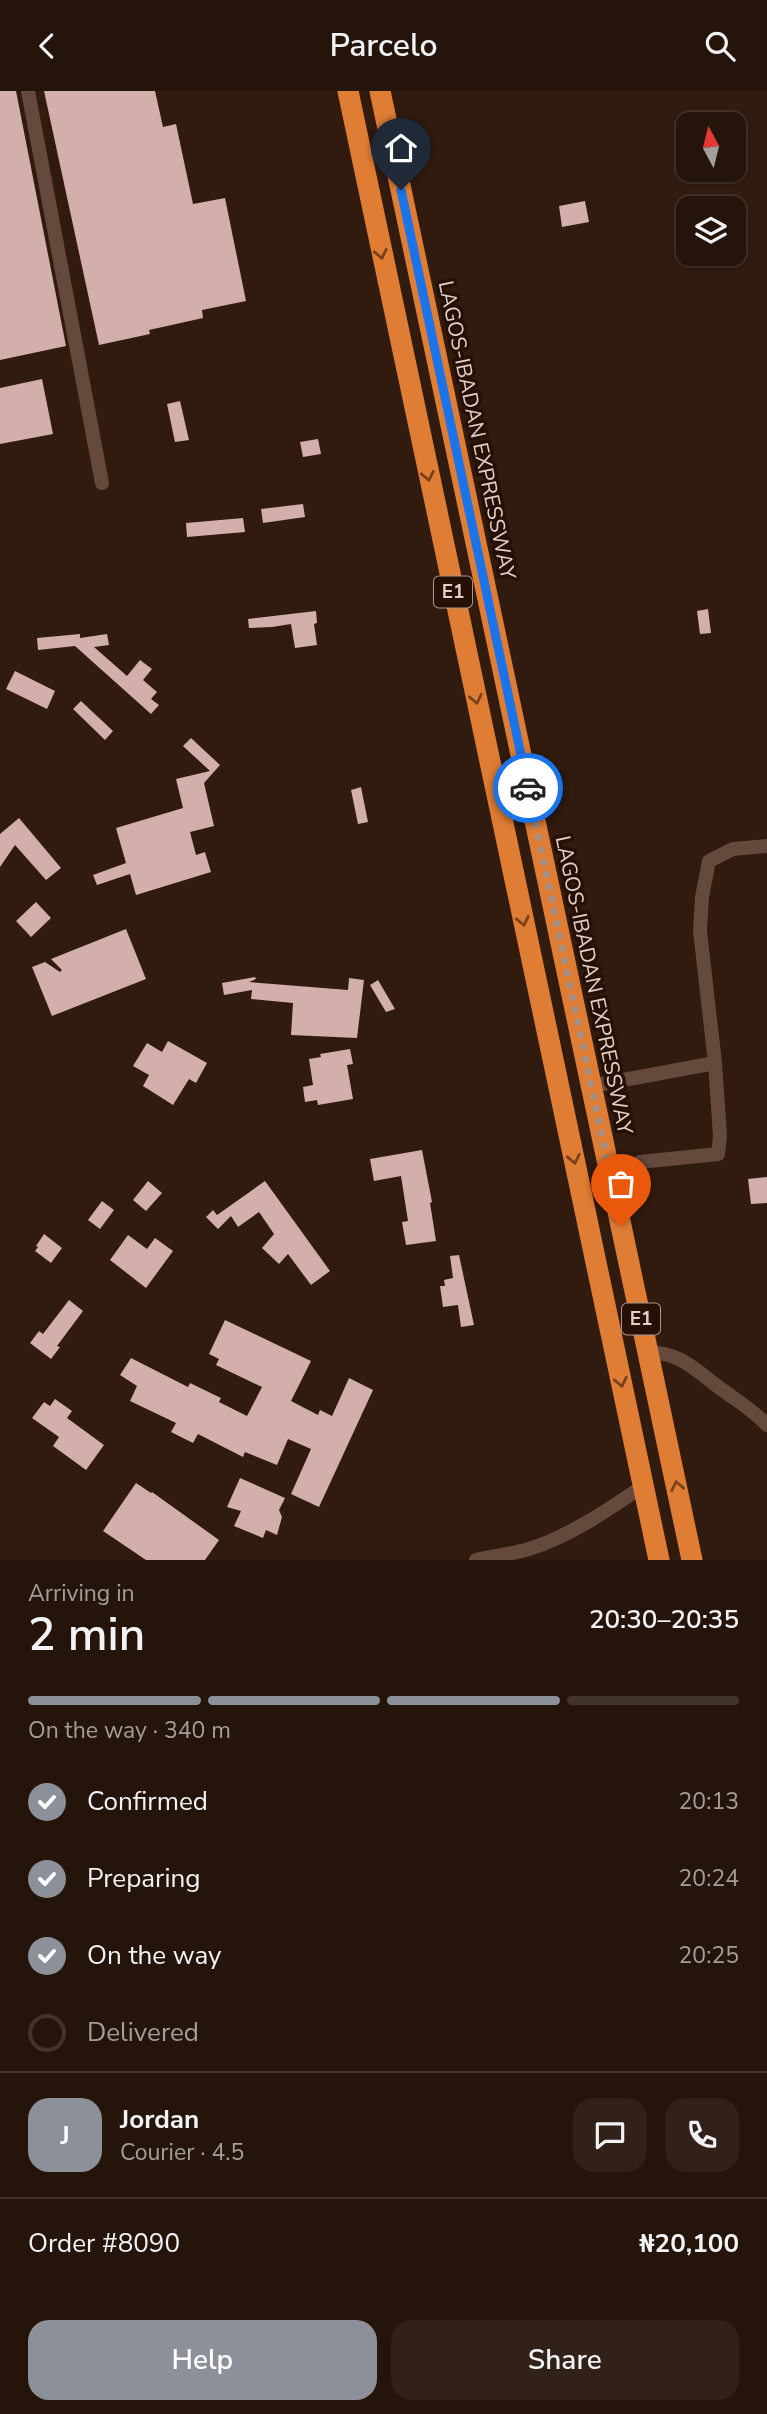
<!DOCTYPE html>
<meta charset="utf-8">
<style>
:root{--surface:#25140a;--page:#312118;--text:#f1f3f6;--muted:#a39e9c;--line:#42332b;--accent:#8c9099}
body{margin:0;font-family:"Nunito Sans",sans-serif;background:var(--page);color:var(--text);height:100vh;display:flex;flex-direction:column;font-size:26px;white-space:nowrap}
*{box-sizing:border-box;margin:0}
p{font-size:23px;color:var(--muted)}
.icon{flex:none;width:38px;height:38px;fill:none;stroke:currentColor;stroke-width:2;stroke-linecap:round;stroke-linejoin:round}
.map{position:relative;height:1469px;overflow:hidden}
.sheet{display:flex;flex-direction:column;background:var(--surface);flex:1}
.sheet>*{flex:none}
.needle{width:46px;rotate:353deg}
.buttons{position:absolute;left:676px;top:21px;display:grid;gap:14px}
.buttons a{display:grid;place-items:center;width:70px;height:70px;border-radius:14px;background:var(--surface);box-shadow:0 2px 5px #0004,0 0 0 2px var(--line);font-size:35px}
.pin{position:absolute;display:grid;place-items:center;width:60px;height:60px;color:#fff;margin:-72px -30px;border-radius:50% 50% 50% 0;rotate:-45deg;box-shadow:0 0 7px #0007}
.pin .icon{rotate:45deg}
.courier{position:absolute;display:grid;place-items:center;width:70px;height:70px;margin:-35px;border:5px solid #1a73e8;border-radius:50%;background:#fff;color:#222;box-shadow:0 2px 9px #0007}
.headline em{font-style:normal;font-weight:600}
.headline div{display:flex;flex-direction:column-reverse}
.headline{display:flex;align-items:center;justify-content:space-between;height:119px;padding:0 28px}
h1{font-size:46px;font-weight:600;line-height:52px}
.bar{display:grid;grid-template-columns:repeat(4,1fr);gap:10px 7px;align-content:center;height:84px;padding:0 28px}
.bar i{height:9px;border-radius:5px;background:var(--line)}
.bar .selected{background:var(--accent)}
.bar p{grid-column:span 4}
.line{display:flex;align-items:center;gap:18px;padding:0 28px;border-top:2px solid var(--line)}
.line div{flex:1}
.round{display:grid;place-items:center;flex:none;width:74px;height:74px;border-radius:21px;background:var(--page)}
ol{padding:0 28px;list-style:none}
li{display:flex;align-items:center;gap:21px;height:77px}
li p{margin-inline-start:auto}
li .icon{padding:7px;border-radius:50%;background:var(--accent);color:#fff;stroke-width:4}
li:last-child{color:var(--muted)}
li i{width:38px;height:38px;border:4px solid var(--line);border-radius:50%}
.button{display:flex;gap:14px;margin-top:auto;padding:14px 28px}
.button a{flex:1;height:80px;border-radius:21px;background:var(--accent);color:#fff;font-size:28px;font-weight:600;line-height:80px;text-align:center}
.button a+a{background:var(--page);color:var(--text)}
header{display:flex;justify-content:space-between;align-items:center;height:91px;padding:0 28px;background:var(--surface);font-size:32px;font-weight:600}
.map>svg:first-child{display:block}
</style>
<header><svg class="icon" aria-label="back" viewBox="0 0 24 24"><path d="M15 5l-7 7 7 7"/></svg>Parcelo<svg class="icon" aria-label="search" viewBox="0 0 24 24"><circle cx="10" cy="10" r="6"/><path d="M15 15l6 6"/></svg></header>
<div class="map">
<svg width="767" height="1469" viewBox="0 0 767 1469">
<rect width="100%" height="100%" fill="#311a0e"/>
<!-- building -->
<path fill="#d2afaa" d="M0,0H16L66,255L0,269Z
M44,0H155L163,36L176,33L193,113L225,107L246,210L202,219L203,227L149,239L150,243L99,254Z
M585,110L589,131L562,136L559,115Z
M42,288L53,343L0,353V297Z
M180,310L189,349L175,351L167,313Z
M318,348L321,363L303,366L300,351Z
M303,413L305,426L263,432L261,418Z
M243,427L245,441L187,446L186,432Z
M708,518L711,542L700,543L697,520Z
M316,520L317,532L314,533L317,554L295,557L291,533L272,536L249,537L248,528Z
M80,543V547L107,543L109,554L94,556L127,585L140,569L152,578L143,589L157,601L151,608L159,614L151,623L75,555L38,559L37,547Z
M15,580L55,600L47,618L6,598Z
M81,610L113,640L105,649L73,618Z
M191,647L220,674L204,692L214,735L190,741L196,764L205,761L211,781L136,804L130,783L97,794L93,784L126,772L116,737L183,717L176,688L210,680L183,655Z
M361,696L368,731L358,733L351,699Z
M19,727L61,777L46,789L15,754L0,776V743Z
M36,811L51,827L31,846L16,830Z
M126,838L146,888L52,925L32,876L45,871L60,881L62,879L51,868Z
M255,886L256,888L249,891L348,899L349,887L364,889L357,947L291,944L293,912L251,908L252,899L224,904L222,892Z
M378,889L395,918L386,921L370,894Z
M168,950L207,972L196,992L189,988L173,1014L143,995L149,984L133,975L147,952L162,961Z
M350,958L353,973L347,974L353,1008L318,1014L317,1009L305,1011L303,996L313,994L309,968L321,966L320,963Z
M422,1059L432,1111L430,1112L436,1150L406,1154L402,1131L408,1130L401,1085L374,1090L370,1068Z
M767,1086V1112L751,1113L748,1088Z
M148,1090L162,1102L146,1120L133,1109Z
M265,1090L330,1180L311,1194L288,1163L279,1173L262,1157L274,1143L259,1121L238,1136L231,1125L218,1138L206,1126L213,1119L217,1124Z
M102,1110L114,1119L100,1138L88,1129Z
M44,1143L62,1157L51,1172L35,1160L38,1156L36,1155Z
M128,1144L147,1158L155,1147L173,1160L146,1197L110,1169Z
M459,1164L474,1234L461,1236L458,1214L443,1216L440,1195H445L444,1189L453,1187L450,1165Z
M69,1209L83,1220L57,1255L60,1256L51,1268L30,1252L39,1240L43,1243Z
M225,1229L311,1270L291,1310L318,1324L320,1319L332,1325L349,1287L373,1299L319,1416L291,1403L311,1358L288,1348L277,1374L245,1361L243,1366L198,1343L193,1352L171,1341L176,1332L130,1310L137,1295L120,1284L131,1267L188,1296L190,1292L221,1307L219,1311L247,1325L262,1296L216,1274L219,1268L209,1263Z
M55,1308L72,1320L67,1327L104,1354L86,1379L53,1355L59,1346L32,1327L44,1311L50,1315Z
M240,1387L285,1407L279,1419L282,1426L277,1444L266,1439L263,1447L234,1435L241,1420L227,1416Z
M136,1392L151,1402L152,1401L219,1449L205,1469H146L103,1440Z"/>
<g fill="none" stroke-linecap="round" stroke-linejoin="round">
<!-- minor -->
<path stroke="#64493c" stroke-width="14" d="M28,0L102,392
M591,995L715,972
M610,1085L640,1071L718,1063L720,1045L715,972L700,840L702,806L709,770L733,758L767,755
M648,1261C684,1262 698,1282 724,1300C739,1311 754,1320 767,1334
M476,1469C493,1465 512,1463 529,1458C570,1445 608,1419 643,1395"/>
<!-- motorway -->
<path stroke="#e07d34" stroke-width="21" d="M348,0L659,1469
M380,0L692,1469"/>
</g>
<!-- one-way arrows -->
<defs><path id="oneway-chevron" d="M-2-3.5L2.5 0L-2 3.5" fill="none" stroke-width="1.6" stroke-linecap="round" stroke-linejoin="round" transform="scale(1.75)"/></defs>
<g stroke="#7a411a">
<use href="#oneway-chevron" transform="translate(381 163) rotate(78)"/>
<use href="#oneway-chevron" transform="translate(428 385) rotate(78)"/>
<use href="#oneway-chevron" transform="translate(476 608) rotate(78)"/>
<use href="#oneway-chevron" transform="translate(523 830) rotate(78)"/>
<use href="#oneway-chevron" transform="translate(574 1068) rotate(78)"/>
<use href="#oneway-chevron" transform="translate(621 1291) rotate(78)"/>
<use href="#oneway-chevron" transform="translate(677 1395) rotate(-102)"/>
</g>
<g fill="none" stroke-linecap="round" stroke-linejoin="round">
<!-- done -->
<path stroke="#a39087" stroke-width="7" stroke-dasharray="0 12.6" d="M528,697L621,1135"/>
<!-- route -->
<path stroke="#1a73e8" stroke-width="9" d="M401,99L528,697"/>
</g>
<g text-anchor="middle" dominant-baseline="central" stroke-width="7" stroke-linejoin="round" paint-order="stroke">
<!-- shield labels -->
<g fill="#261005" stroke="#a8968e" stroke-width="2">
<rect x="434" y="485.5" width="38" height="31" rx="5"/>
<rect x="622" y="1212.5" width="38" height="31" rx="5"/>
</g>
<g font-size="19" font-weight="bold" fill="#e0d0c8">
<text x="453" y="501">E1</text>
<text x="641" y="1228">E1</text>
</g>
<!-- street labels -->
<g font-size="21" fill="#e0d0c8" stroke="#261005">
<text transform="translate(477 339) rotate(78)">LAGOS-IBADAN EXPRESSWAY</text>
<text transform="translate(594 894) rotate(78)">LAGOS-IBADAN EXPRESSWAY</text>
</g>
</g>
</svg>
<div class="buttons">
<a><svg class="needle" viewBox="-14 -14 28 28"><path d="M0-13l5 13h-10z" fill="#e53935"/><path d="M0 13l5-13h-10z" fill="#a39e9c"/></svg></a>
<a><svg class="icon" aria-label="layers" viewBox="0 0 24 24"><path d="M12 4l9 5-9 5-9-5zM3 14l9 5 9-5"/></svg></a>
</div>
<div class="pin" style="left:621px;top:1135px;background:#ea580c"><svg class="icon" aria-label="bag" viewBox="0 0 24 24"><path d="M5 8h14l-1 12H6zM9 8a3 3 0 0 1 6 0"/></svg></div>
<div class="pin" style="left:401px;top:99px;background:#1f2937"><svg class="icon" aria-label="home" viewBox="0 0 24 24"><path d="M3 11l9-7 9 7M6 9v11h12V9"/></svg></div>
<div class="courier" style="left:528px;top:697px"><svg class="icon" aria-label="car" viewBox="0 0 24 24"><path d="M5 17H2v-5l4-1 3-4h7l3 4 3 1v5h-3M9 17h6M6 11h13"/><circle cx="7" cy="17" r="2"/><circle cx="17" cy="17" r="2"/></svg></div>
</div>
<section class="sheet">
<div class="headline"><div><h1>2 min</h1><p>Arriving in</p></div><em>20:30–20:35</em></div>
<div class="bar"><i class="selected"></i><i class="selected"></i><i class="selected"></i><i></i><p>On the way · 340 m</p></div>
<ol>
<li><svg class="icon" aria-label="check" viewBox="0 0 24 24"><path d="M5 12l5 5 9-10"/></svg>Confirmed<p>20:13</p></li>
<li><svg class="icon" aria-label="check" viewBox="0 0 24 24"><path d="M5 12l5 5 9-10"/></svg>Preparing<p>20:24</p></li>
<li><svg class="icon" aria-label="check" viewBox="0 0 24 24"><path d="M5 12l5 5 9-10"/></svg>On the way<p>20:25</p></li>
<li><i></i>Delivered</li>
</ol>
<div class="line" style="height:126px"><b class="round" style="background:var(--accent);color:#fff">J</b><div><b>Jordan</b><p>Courier · 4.5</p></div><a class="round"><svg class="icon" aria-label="chat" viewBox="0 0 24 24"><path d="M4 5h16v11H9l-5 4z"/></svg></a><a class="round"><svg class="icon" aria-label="phone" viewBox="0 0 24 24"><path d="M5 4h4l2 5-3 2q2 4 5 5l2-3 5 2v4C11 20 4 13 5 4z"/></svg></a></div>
<div class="line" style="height:91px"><div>Order #8090</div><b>₦20,100</b></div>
<div class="button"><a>Help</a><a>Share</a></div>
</section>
